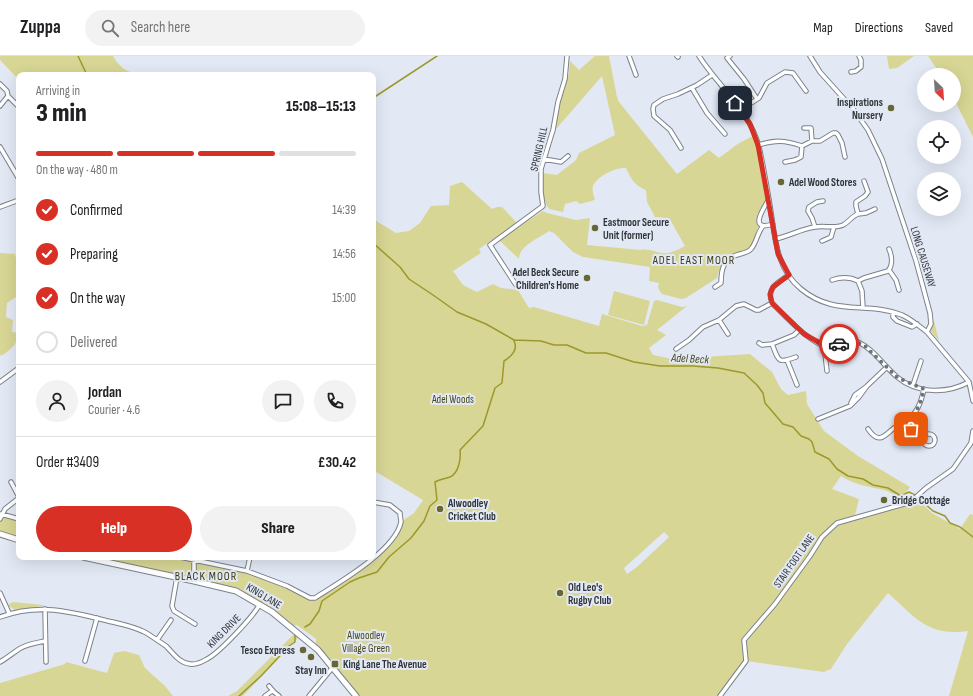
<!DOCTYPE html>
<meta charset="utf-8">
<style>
:root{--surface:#fff;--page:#f2f2f2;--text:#202124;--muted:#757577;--line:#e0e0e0;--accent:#d93025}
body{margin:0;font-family:"Sofia Sans Condensed",sans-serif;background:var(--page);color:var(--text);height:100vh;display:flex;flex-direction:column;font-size:15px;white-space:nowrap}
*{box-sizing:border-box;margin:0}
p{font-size:13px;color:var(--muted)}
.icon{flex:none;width:22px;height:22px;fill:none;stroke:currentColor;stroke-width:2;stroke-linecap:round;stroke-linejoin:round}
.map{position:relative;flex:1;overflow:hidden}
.panel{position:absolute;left:16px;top:16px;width:360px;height:488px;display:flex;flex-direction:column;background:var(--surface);border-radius:8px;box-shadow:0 4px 16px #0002}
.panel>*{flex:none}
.needle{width:26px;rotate:155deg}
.tools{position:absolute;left:917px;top:12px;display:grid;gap:8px}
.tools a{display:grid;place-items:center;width:44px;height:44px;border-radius:50%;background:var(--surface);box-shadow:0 4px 16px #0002;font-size:20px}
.pin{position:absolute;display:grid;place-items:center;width:34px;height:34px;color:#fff;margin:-17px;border-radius:8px;box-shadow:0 2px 6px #0006}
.courier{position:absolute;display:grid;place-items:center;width:40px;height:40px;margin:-20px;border:3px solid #d93025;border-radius:50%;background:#fff;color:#222;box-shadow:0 1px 5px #0007}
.overview em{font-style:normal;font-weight:800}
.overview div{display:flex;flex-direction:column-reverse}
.overview{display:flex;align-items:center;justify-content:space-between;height:68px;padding:0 20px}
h1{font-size:26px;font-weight:800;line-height:30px}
.bar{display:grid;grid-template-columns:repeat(4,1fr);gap:6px 4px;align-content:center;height:48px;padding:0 20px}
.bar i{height:5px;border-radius:3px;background:var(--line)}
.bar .active{background:var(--accent)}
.bar p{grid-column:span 4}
.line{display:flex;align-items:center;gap:10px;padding:0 20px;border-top:1px solid var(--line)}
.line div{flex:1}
.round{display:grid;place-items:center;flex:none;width:42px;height:42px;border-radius:21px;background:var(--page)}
ol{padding:0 20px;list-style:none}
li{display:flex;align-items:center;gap:12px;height:44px}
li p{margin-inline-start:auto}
li .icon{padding:4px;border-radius:50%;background:var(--accent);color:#fff;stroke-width:4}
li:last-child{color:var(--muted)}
li i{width:22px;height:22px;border:2px solid var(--line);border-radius:50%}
.primary-button{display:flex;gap:8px;margin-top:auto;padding:8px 20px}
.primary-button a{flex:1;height:46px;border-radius:24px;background:var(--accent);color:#fff;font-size:16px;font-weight:800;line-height:46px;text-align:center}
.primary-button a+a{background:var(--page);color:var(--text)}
header{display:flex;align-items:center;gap:24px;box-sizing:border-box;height:56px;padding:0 20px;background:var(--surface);border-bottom:1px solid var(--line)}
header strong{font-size:19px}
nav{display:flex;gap:22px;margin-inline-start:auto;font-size:14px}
.search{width:280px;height:36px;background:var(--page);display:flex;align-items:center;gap:10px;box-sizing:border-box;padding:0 14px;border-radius:22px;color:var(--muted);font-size:15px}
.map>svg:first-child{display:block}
</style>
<header>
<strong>Zuppa</strong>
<div class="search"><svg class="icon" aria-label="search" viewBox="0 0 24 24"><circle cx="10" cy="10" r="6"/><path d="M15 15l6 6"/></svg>Search here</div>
<nav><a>Map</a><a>Directions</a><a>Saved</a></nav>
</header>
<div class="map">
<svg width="973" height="640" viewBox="0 0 973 640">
<rect width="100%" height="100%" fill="#e2e9f5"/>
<!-- green -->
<path fill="#d8d694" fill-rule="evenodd" d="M0,0H113C119,11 127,16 138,19H19V24L0,4Z
M595,0H609L617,41L619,46L677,118L709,94L719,102L739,87L753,80C760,95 762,113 764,129C764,133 766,138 766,142C765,154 752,155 758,171C756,177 754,187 750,192C746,196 740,197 735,198C724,202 719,212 717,222L686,242L681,243L662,238L658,232L659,227L649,225L650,211L583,201L573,196L554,177L549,175C539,182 519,190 519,203L499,184L543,155L547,157L576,164L590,162L587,189L641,194C650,192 656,197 663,197C671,198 679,193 685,190L669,162L655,161L647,146L646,134C635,130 631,123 626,112C616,111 597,120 593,130C592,135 593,138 595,143L592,145L580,148L576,145L565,148L563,156L549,153C542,143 542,129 543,117L557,119L576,104L579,97L615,79L602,20L557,72H555L561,41L569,17L570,5L579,14Z
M887,0H914L897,12L889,13Z
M928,0H973V81L954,43V19H941Z
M462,126L492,153L497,151H502L517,167L479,193L481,197L453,215L463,229L477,236L493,228L501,232L518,234L529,252L534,251L599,270L602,258L642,270L647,269L654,245L657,244L682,251L687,250L657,274L666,279L649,292L653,299L672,303L750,298L772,316L781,333L788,339L806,335L807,348L824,375L858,400L910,431L902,442C896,440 890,436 884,434C869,431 853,428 841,420L832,433L859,443L854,463L902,450L917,443L932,457L960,473L970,458L973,459V640H949L968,575C928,581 915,561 888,537L847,588L831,613L824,616L746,605L720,640H357L316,588V583L297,569L290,570L236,535L83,501H180L247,515L287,530L310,542H315L369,507L387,489L396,476L401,466L414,457L423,444L373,414V163L396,177L409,175L420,167L431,150L449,149L450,130ZM664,476L669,481L637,511L627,518L624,512Z
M0,197L15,198L19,215V239L7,247L6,261L13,264L12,276L19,277C19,287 9,295 1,300L0,298Z
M614,235L650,245L644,269L608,259Z
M934,265L939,285L930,274Z
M1,458L19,463V484L0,478V463Z
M13,546L43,549V550L15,554L8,549Z
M295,577L299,581L243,640H228L237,635Z
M124,595L139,599L145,612L165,630L173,640H0V627L65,608L66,606L107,617L114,597Z"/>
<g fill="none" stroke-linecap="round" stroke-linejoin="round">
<!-- stream -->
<path stroke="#9d982d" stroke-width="1.5" d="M78,0L87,19
M373,42L437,0
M373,187L400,211L409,223L433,239L457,256L486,268L514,284L541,285L554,289H567L586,297H606L634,306L660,310H693L718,312L744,317L757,329L763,337L765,347L783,368L793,371L801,380L809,383L812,386L815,396L829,403L837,413L848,420L863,423L873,429L888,432L901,440L909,436L915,439L933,455L945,460L950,467L960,471L973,481
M305,571L310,568L319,555L322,545L350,526L359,522L377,516L389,501L411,482L424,465L430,450L437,444L435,426C440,423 445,423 450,421C459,417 461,402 460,394L483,370L495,332L502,327L504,305C512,300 518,293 514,285
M239,640L261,620L289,590L295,586V579"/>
<defs>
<path id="street" d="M629,0L636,19
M677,0L678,1
M699,0C718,30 750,55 759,91C763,108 766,126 769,144C775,176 774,211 801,233C835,261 866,245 902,259C911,263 919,270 927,276
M730,0L727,2L744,23L757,43
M810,0L820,16L854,54L868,74L882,103L916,205L930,257L931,268L927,276L969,326L973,345
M851,16L856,15L861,11V4L859,0
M0,28L7,35L8,40L19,51
M692,32L707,57L725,78
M0,50L8,40
M740,54L759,42L767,27L785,16L793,17L806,35
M804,72H811L812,85
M758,89C776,84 784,84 802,90L812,85H820L833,77H836L838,79L842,87L845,101
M0,91L19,123
M681,92L670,74L654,60L653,53L654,49L663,43L678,38L697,29L712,19
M544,103L561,106L568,100
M785,106L795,104L801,101L802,90
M769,143C763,153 748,176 773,168
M0,151L19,144
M858,158L866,157L875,153
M815,171L812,162L808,155L809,151L817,146L823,145
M775,183C789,180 801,173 815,171C824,169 834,173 843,169C849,166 852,160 858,158L856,150V146L865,140L868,136L864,125
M822,185L831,181L834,171
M889,214L896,224L899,234
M789,219C777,227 766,232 772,247C784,259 813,291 830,291C839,290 847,281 856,285C873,292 883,309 897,321C917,338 947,338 969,326
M832,224C841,221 850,221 858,225
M516,229L490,189L543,150L541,136V113L553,74L558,46L565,23L567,0
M715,231L721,227C721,212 724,202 740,198C744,197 749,196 751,193C757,186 757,177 763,170
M863,252L862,235L858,225L864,222L888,215C893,209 892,200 889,193
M893,256V261L897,265L912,271L917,268
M719,264L728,278
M759,287L762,289L772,288
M824,289L827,315
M676,293L689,284L703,271L719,264L736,250L744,248L756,254H759L772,247
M796,301C777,308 779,305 772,288L794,279L799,274
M787,304L797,329
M0,326L19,312
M913,329L921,305
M924,333C921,347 917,357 906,366L911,373L924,381
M851,347L855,339L866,331
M818,363L850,350L859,341L867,330L887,311
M868,373C879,389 884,380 894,372C898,370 902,368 906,366
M923 384a6 6 0 1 1 12 0a6 6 0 1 1-12 0Z
M11,426L19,441
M1,458L19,463
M0,463L5,453L19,442
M180,501L247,515L287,530L310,542H315C338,527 395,495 401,466C401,464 400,460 400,457L390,449L373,446
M194,504V525
M247,515L250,501
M177,521L172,550L174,555L195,568
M0,537L9,557
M45,553L46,606
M0,561C39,547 69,555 108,565C121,568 137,571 148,578C154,582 160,586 166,590C173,597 179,607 190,608C196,609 202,606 207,603C219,597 253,561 260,548
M157,584L171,564
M85,605L97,562
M0,606C7,602 13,597 19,593C27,588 36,587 45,585
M269,630L274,636L279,640
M265,640L272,635
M309,640L333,611
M720,640L746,605L744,584L775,548L810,500L822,481L837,467L904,448L915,442L926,432L953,413L971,387L973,375"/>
<path id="secondary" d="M0,478L19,484
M83,501L194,525L236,535L272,556L318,594L356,640"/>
</defs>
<!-- street casing -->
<use href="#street" stroke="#7b828d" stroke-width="5.5"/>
<!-- secondary casing -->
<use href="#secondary" stroke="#7b828d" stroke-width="7"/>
<!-- street -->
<use href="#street" stroke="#fff" stroke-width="3.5"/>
<!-- secondary -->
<use href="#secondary" stroke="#fff" stroke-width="5"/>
</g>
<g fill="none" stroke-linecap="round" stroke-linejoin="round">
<!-- done -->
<path stroke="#6f737a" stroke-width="4" stroke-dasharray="0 7.2" d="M839,288L852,284L865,290L898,322L924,333C921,347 917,357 906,366L911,373"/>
<!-- route -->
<path stroke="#d93025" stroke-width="5" d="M735,47L750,68L758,89L778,198L789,219L773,231L770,238L772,247L804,278L827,291L839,288"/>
</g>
<!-- markers -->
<g fill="#686632" stroke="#e2e9f5" stroke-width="1.5">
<circle cx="891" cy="52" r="4"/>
<circle cx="781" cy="126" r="4"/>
<circle cx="595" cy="172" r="4"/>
<circle cx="587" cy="222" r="4"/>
<circle cx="884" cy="444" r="4"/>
<circle cx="440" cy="453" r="4"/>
<circle cx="560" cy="537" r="4"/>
<circle cx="303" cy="594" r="4"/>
<circle cx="311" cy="601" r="4"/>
<rect x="331" y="604" width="8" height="8" rx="2"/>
</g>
<g text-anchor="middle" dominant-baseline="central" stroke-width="4" stroke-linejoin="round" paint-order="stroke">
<!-- poi labels -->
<g font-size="11" font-weight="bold" fill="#313438" stroke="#e2e9f5" text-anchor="start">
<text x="883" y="46" text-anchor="end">Inspirations<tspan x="883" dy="13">Nursery</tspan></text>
<text x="789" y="126">Adel Wood Stores</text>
<text x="603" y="166">Eastmoor Secure<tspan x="603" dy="13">Unit (former)</tspan></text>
<text x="579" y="216" text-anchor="end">Adel Beck Secure<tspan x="579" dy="13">Children's Home</tspan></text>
<text x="892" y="444">Bridge Cottage</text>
<text x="448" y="447">Alwoodley<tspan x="448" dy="13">Cricket Club</tspan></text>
<text x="568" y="531">Old Leo's<tspan x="568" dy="13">Rugby Club</tspan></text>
<text x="295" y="594" text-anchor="end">Tesco Express</text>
<text x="343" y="608">King Lane The Avenue</text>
<text x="311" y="614" text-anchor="middle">Stay Inn</text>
</g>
<!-- street labels -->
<g font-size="11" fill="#313438" stroke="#e2e9f5">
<text transform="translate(539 93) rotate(-77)">SPRING HILL</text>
<text transform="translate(923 201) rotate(73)">LONG CAUSEWAY</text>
<text transform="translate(794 505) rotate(-55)">STAIR FOOT LANE</text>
<text transform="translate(264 540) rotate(31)">KING LANE</text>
<text transform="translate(224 575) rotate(-45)">KING DRIVE</text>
</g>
<!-- park labels -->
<g font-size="11" fill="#49471c" stroke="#e2e9f5">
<text x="453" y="343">Adel Woods</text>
<text x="366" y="579">Alwoodley<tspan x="366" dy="13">Village Green</tspan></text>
</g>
<!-- neighbourhood labels -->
<g font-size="12" letter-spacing="1" fill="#3a380e" stroke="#e2e9f5">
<text x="694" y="204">ADEL EAST MOOR</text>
<text x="206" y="520">BLACK MOOR</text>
</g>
<!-- water labels -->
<g font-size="12" font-style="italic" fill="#4a481e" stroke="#e2e9f5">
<text transform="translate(690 303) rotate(3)">Adel Beck</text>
</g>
</g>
</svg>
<div class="tools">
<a><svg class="needle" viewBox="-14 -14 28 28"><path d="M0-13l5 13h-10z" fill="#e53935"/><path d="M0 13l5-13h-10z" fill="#757577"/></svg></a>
<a><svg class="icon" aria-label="locate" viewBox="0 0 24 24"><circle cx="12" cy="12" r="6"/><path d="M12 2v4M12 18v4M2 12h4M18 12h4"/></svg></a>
<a><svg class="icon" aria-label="layers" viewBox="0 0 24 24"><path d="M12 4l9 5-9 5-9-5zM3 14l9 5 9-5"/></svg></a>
</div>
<div class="pin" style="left:911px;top:373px;background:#ea580c"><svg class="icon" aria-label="bag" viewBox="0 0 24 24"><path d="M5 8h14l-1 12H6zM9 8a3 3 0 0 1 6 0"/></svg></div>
<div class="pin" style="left:735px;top:47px;background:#1f2937"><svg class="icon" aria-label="home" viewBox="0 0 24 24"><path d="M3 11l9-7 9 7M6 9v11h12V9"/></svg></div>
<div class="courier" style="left:839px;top:288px"><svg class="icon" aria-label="car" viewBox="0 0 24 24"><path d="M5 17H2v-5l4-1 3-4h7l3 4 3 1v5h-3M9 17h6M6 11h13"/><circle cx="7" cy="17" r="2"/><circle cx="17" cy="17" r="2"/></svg></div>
<section class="panel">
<div class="overview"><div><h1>3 min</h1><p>Arriving in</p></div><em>15:08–15:13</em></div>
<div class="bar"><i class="active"></i><i class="active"></i><i class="active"></i><i></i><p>On the way · 480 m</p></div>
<ol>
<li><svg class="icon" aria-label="check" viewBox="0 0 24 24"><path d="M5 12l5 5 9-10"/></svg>Confirmed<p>14:39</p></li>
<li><svg class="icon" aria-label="check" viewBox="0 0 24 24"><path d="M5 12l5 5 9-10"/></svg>Preparing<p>14:56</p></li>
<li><svg class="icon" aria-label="check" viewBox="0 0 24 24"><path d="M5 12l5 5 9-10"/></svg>On the way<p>15:00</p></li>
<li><i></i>Delivered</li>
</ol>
<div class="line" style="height:72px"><a class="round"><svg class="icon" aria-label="person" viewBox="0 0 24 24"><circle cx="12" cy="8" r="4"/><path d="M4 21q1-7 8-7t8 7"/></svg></a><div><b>Jordan</b><p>Courier · 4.6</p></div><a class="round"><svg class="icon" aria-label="chat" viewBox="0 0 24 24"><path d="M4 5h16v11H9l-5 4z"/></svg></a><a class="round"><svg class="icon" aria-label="phone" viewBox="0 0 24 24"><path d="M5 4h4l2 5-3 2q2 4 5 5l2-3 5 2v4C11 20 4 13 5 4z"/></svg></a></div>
<div class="line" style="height:52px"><div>Order #3409</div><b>£30.42</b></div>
<div class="primary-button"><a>Help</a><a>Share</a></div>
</section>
</div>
